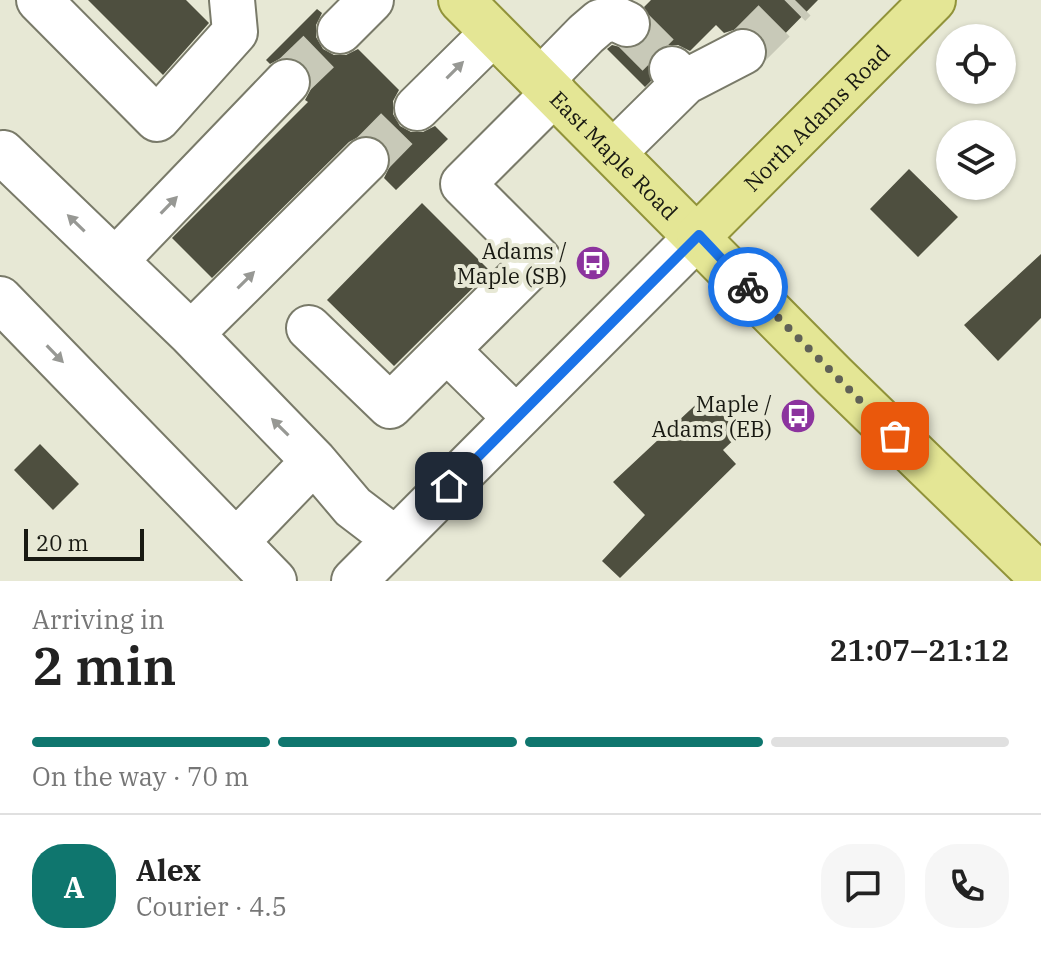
<!DOCTYPE html>
<meta charset="utf-8">
<style>
:root{--surface:#fff;--page:#f6f6f6;--text:#222;--muted:#767676;--line:#e0e0e0;--accent:#0f766e}
body{margin:0;font-family:"IBM Plex Serif",serif;background:var(--page);color:var(--text);height:100vh;display:flex;flex-direction:column;font-size:30px;white-space:nowrap}
*{box-sizing:border-box;margin:0}
p{font-size:26px;color:var(--muted)}
.icon{flex:none;width:44px;height:44px;fill:none;stroke:currentColor;stroke-width:2;stroke-linecap:round;stroke-linejoin:round}
.map{position:relative;height:581px;overflow:hidden}
.panel{display:flex;flex-direction:column;background:var(--surface);flex:1}
.panel>*{flex:none}
.buttons{position:absolute;left:936px;top:24px;display:grid;gap:16px}
.buttons a{display:grid;place-items:center;width:80px;height:80px;border-radius:50%;background:var(--surface);box-shadow:0 2px 6px #0004;font-size:40px}
.scale{position:absolute;left:24px;bottom:20px;width:120px;box-sizing:border-box;padding-left:8px;border:4px solid #181912;border-top:0;font-size:22px;line-height:28px;white-space:nowrap;color:#181912;-webkit-text-stroke:6px #e7e8d5;paint-order:stroke}
.pin{position:absolute;display:grid;place-items:center;width:68px;height:68px;color:#fff;margin:-34px;border-radius:16px;box-shadow:0 4px 12px #0006}
.courier{position:absolute;display:grid;place-items:center;width:80px;height:80px;margin:-40px;border:6px solid #1a73e8;border-radius:50%;background:#fff;color:#222;box-shadow:0 2px 10px #0007}
.headline em{font-style:normal;font-weight:600}
.headline div{display:flex;flex-direction:column-reverse}
.headline{display:flex;align-items:center;justify-content:space-between;height:136px;padding:0 32px}
h1{font-size:52px;font-weight:600;line-height:60px}
.bar{display:grid;grid-template-columns:repeat(4,1fr);gap:12px 8px;align-content:center;height:96px;padding:0 32px}
.bar i{height:10px;border-radius:6px;background:var(--line)}
.bar .current{background:var(--accent)}
.bar p{grid-column:span 4}
.line{display:flex;align-items:center;gap:20px;padding:0 32px;border-top:2px solid var(--line)}
.line div{flex:1}
.round{display:grid;place-items:center;flex:none;width:84px;height:84px;border-radius:32px;background:var(--page)}
.map>svg:first-child{display:block}
</style>
<div class="map">
<svg width="1041" height="581" viewBox="0 0 1041 581">
<rect width="100%" height="100%" fill="#e7e8d5"/>
<!-- building -->
<path fill="#4e4f3f" d="M88,0H186L209,23L163,75Z
M651,0H818L768,51L765,40L756,31L743,27L724,33L716,25L690,51L678,45H665L654,52L648,62L651,81L645,87L607,49L612,45L628,49L642,44L650,34L652,21L644,7Z
M317,9L322,13L316,25V37L323,49L334,55H346L358,49L399,90L393,101V114L400,126L411,132H423L435,126L448,139L396,190L384,178L390,166V154L384,143L372,136H360L349,142L212,278L172,238L308,102L305,100L311,89V76L305,65L292,58H281L270,64L266,60Z
M909,169L958,217L918,257L870,209Z
M422,203L490,271L394,366L327,300Z
M1041,254V318L998,361L964,325Z
M705,396L740,434L723,450L736,464L620,578L602,561L645,515L613,482Z
M40,444L79,484L53,510L14,470Z"/>
<g fill="none" stroke-linecap="round" stroke-linejoin="round">
<!-- minor-tunnel -->
<path stroke="#c8c9b8" stroke-width="44" stroke-dasharray="44 22" stroke-linecap="butt" d="M627,24L672,69
M743,52L795,0
M287,82L340,31
M366,160L417,108"/>
<defs>
<path id="minor" d="M39,0L157,119L235,32L232,0
M340,31L371,0
M541,80L586,34L600,22L614,18L627,24
M685,82L743,52
M417,108L493,33
M615,151L685,82L672,69
M0,155L3,153L191,334L314,461L353,507L395,539
M115,261L287,82
M0,299L274,581
M309,328L390,406L538,259L463,184L554,93
M191,334L366,160
M447,350L515,417
M237,541L314,461
M354,581L699,235"/>
<g id="major">
<path id="s1" d="M461,0L834,376L1041,577"/>
<path id="s2" d="M699,235L933,0"/>
</g>
</defs>
<!-- minor casing -->
<use href="#minor" stroke="#797a69" stroke-width="48"/>
<!-- major casing -->
<use href="#major" stroke="#91933a" stroke-width="48"/>
<!-- minor -->
<use href="#minor" stroke="#fff" stroke-width="44"/>
<!-- major -->
<use href="#major" stroke="#e4e695" stroke-width="44"/>
</g>
<!-- one-way arrows -->
<defs><path id="oneway-solid" d="M-6-.8H1V-3.2L6.5 0L1 3.2V.8H-6Z" transform="scale(2)"/></defs>
<g fill="#979894">
<use href="#oneway-solid" transform="translate(455 70) rotate(-45)"/>
<use href="#oneway-solid" transform="translate(169 205) rotate(-46)"/>
<use href="#oneway-solid" transform="translate(76 223) rotate(-136)"/>
<use href="#oneway-solid" transform="translate(246 280) rotate(-45)"/>
<use href="#oneway-solid" transform="translate(55 354) rotate(46)"/>
<use href="#oneway-solid" transform="translate(280 427) rotate(-135)"/>
</g>
<g fill="none" stroke-linecap="round" stroke-linejoin="round">
<!-- done -->
<path stroke="#606156" stroke-width="8" stroke-dasharray="0 14.4" d="M748,287L895,436"/>
<!-- route -->
<path stroke="#1a73e8" stroke-width="10" d="M449,486L699,235L748,287"/>
</g>
<!-- icons -->
<defs>
<symbol id="bus-disc" viewBox="-11 -11 22 22"><circle r="9.5" fill="#8c339e" stroke="#e7e8d5"/><path d="M-5-6H5V4H4V6H2V4H-2V6H-4V4H-5ZM-3.5-4V0h7V-4ZM-3.5 1.2v1.5H-2V1.2ZM2 1.2v1.5H3.5V1.2Z" fill="#fff"/></symbol>
</defs>
<g fill-rule="evenodd">
<use href="#bus-disc" x="573" y="243" width="40" height="40"/>
<use href="#bus-disc" x="778" y="396" width="40" height="40"/>
</g>
<g text-anchor="middle" dominant-baseline="central" stroke-width="8" stroke-linejoin="round" paint-order="stroke">
<!-- street labels -->
<g font-size="22" fill="#181912" stroke="#e7e8d5">
<text stroke="none"><textPath href="#s2" startOffset="166">North Adams Road</textPath></text>
<text stroke="none"><textPath href="#s1" startOffset="218">East Maple Road</textPath></text>
</g>
<!-- poi labels -->
<g font-size="22" fill="#181912" stroke="#e7e8d5" text-anchor="end">
<text x="567" y="250">Adams /<tspan x="567" dy="25">Maple (SB)</tspan></text>
<text x="772" y="403">Maple /<tspan x="772" dy="25">Adams (EB)</tspan></text>
</g>
</g>
</svg>
<div class="buttons">
<a><svg class="icon" aria-label="locate" viewBox="0 0 24 24"><circle cx="12" cy="12" r="6"/><path d="M12 2v4M12 18v4M2 12h4M18 12h4"/></svg></a>
<a><svg class="icon" aria-label="layers" viewBox="0 0 24 24"><path d="M12 4l9 5-9 5-9-5zM3 14l9 5 9-5"/></svg></a>
</div>
<div class="scale">20 m</div>
<div class="pin" style="left:895px;top:436px;background:#ea580c"><svg class="icon" aria-label="bag" viewBox="0 0 24 24"><path d="M5 8h14l-1 12H6zM9 8a3 3 0 0 1 6 0"/></svg></div>
<div class="pin" style="left:449px;top:486px;background:#1f2937"><svg class="icon" aria-label="home" viewBox="0 0 24 24"><path d="M3 11l9-7 9 7M6 9v11h12V9"/></svg></div>
<div class="courier" style="left:748px;top:287px"><svg class="icon" aria-label="bike" viewBox="0 0 24 24"><circle cx="6" cy="16" r="4"/><circle cx="18" cy="16" r="4"/><path d="M6 16l4-8h5l3 8M10 8l3 8H6M13 5h3"/></svg></div>
</div>
<section class="panel">
<div class="headline"><div><h1>2 min</h1><p>Arriving in</p></div><em>21:07–21:12</em></div>
<div class="bar"><i class="current"></i><i class="current"></i><i class="current"></i><i></i><p>On the way · 70 m</p></div>
<div class="line" style="height:144px"><b class="round" style="background:var(--accent);color:#fff">A</b><div><b>Alex</b><p>Courier · 4.5</p></div><a class="round"><svg class="icon" aria-label="chat" viewBox="0 0 24 24"><path d="M4 5h16v11H9l-5 4z"/></svg></a><a class="round"><svg class="icon" aria-label="phone" viewBox="0 0 24 24"><path d="M5 4h4l2 5-3 2q2 4 5 5l2-3 5 2v4C11 20 4 13 5 4z"/></svg></a></div>
</section>
